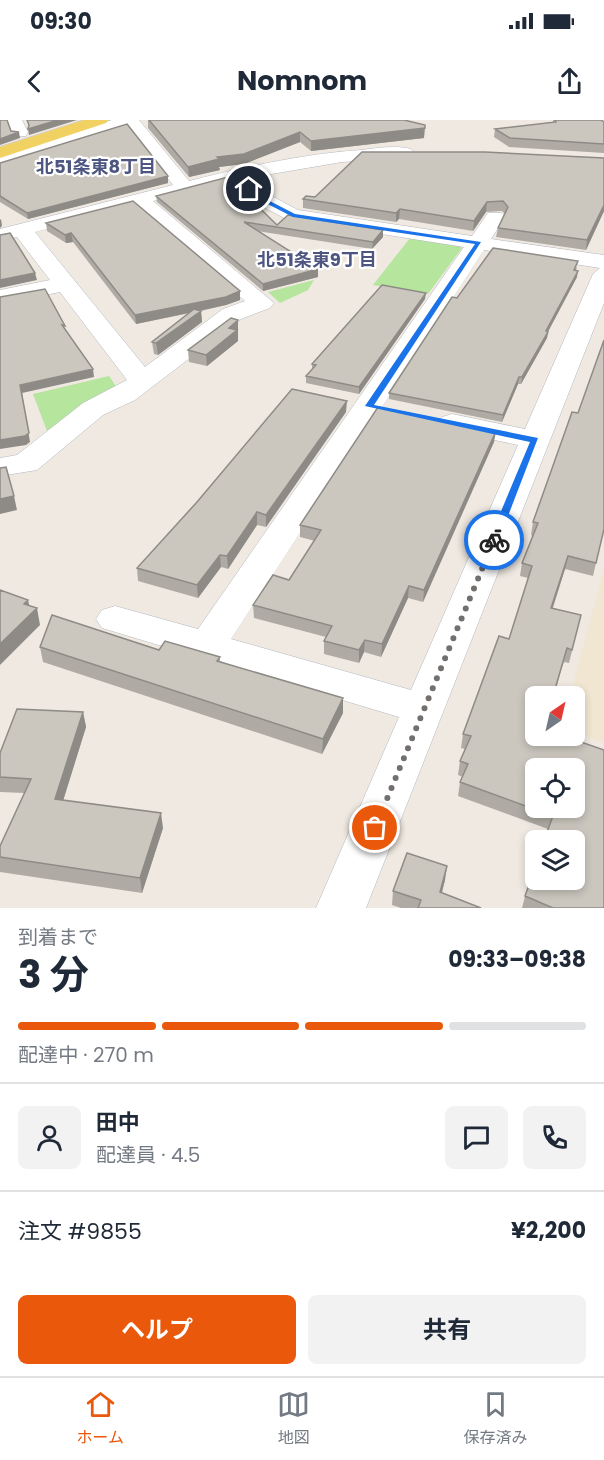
<!DOCTYPE html>
<html lang="ja">
<meta charset="utf-8">
<style>
:root{--surface:#fff;--page:#f2f2f3;--text:#1f2937;--muted:#747a83;--line:#e0e1e3;--accent:#ea580c}
body{margin:0;font-family:Poppins,"Noto Sans JP",sans-serif;background:var(--page);color:var(--text);height:100vh;display:flex;flex-direction:column;font-size:22px;white-space:nowrap}
*{box-sizing:border-box;margin:0}
p{font-size:20px;color:var(--muted)}
.icon{flex:none;width:33px;height:33px;fill:none;stroke:currentColor;stroke-width:2;stroke-linecap:round;stroke-linejoin:round}
.map{position:relative;height:788px;overflow:hidden}
.panel{display:flex;flex-direction:column;background:var(--surface);flex:1}
.panel>*{flex:none}
.needle{width:39px;rotate:34deg}
.fabs{position:absolute;left:525px;top:566px;display:grid;gap:12px}
.fabs a{display:grid;place-items:center;width:60px;height:60px;border-radius:9px;background:var(--surface);box-shadow:0 3px 9px #0003;font-size:30px}
.pin{position:absolute;display:grid;place-items:center;width:51px;height:51px;color:#fff;margin:-26px;border:3px solid #fff;border-radius:50%;box-shadow:0 2px 6px #0007}
.courier{position:absolute;display:grid;place-items:center;width:60px;height:60px;margin:-30px;border:4px solid #1a73e8;border-radius:50%;background:#fff;color:#222;box-shadow:0 2px 8px #0007}
.headline em{font-style:normal;font-weight:700}
.headline div{display:flex;flex-direction:column-reverse}
.headline{display:flex;align-items:center;justify-content:space-between;height:102px;padding:0 18px}
h1{font-size:39px;font-weight:700;line-height:45px}
.bar{display:grid;grid-template-columns:repeat(4,1fr);gap:9px 6px;align-content:center;height:72px;padding:0 18px}
.bar i{height:8px;border-radius:4px;background:var(--line)}
.bar .on{background:var(--accent)}
.bar p{grid-column:span 4}
.line{display:flex;align-items:center;gap:15px;padding:0 18px;border-top:2px solid var(--line)}
.line div{flex:1}
.round{display:grid;place-items:center;flex:none;width:63px;height:63px;border-radius:9px;background:var(--page)}
.primary-button{display:flex;gap:12px;margin-top:auto;padding:12px 18px}
.primary-button a{flex:1;height:69px;border-radius:9px;background:var(--accent);color:#fff;font-size:24px;font-weight:700;line-height:69px;text-align:center}
.primary-button a+a{background:var(--page);color:var(--text)}
.status{display:flex;justify-content:space-between;align-items:center;height:42px;padding:0 30px;background:var(--surface);direction:ltr}
.status svg{height:16px;fill:currentColor}
header{display:flex;justify-content:space-between;align-items:center;height:78px;padding:0 18px;background:var(--surface);font-size:27px;font-weight:700}
.tabs{display:flex;justify-content:space-around;align-items:center;height:84px;border-top:2px solid var(--line);background:var(--surface);font-size:16px;color:var(--muted)}
.tabs a{display:grid;justify-items:center;gap:3px}
.tabs .on{color:var(--accent)}
.map>svg:first-child{display:block}
</style>
<div class="status"><b>09:30</b><svg viewBox="0 0 49 12"><path d="M0 12V9h3v3zM5 12V6h3v6zM10 12V3h3v9zM15 12V0h3v12zM26 1h20v11H26zM47 4h2v5h-2z"/></svg></div>
<header><svg class="icon" aria-label="back" viewBox="0 0 24 24"><path d="M15 5l-7 7 7 7"/></svg>Nomnom<svg class="icon" aria-label="share" viewBox="0 0 24 24"><path d="M12 15V3M7 8l5-5 5 5M5 13v7h14v-7"/></svg></header>
<div class="map">
<svg width="604" height="788" viewBox="0 0 604 788">
<rect width="100%" height="100%" fill="#efe9e1"/>
<!-- education -->
<path fill="#f0e6d1" d="M604,450V623L575,612L574,576H570Z"/>
<!-- green -->
<path fill="#b6e59e" d="M410,118L459,125L462,128L428,174L373,165Z
M314,160L308,170L280,183L268,172Z
M109,256L120,272L81,288L47,311L33,274Z"/>
<g fill="none" stroke-linecap="round" stroke-linejoin="round">
<defs>
<path id="street" d="M6,0H22L28,12L26,16H14Z
M112,0H139L189,61C245,47 302,34 361,30C377,28 396,25 411,29L414,33L411,37L405,38L342,42L248,58L266,73L298,90L472,116L488,93H502L505,97L491,119L604,135V183L366,788H316L399,597L102,508L96,499L102,490L115,486L198,509L464,127L286,99L252,81L231,62L153,81L274,183L270,188L241,199L135,280L103,295L37,350L0,356V338L17,335L83,283L127,260L60,172L0,184V170L50,160L17,117L0,121V109L173,65L127,6L0,48V37ZM134,86L245,181L223,189L145,247L35,112ZM484,130L600,148L593,154L525,309L452,294L442,297L437,303L442,309L518,325L411,570L231,519Z"/>
<path id="primary" d="M84,0H108L106,3L0,38V27Z"/>
</defs>
<!-- street casing -->
<use href="#street" stroke="#b4b7c1" stroke-width="1"/>
<!-- primary casing -->
<use href="#primary" stroke="#c9c9c9" stroke-width="1"/>
<!-- street -->
<use href="#street" fill="#fff" fill-rule="evenodd"/>
<!-- primary -->
<use href="#primary" fill="#f2d163" fill-rule="evenodd"/>
</g>
<!-- wall -->
<path fill="#afaba4" d="M148,0H404L424,18L311,31L300,22L244,44L219,47L220,50L189,57L148,8Z
M553,0H601L604,2V33L509,27L494,17L495,9L553,2Z
M604,38V91L586,130L496,117L498,108L505,94L502,91L486,92L473,111L399,99L396,102L303,88V79Z
M0,43L168,56V63L28,99L0,82Z
M156,76L277,105L383,110V117L372,129L257,111L318,157L263,171L157,82Z
M46,103L240,180L226,185L201,191L202,202L158,235L154,234L152,222L190,193L136,204L73,122L66,123L47,111Z
M577,147L576,150L577,157L548,212L547,218L521,264H518L502,302L389,279V273L457,178Z
M425,179L359,274L306,263V256L312,249V244Z
M238,200V221L207,246L189,242L188,230Z
M346,292L266,407L257,405L228,449L221,447L198,478L138,461L137,448Z
M572,292L596,443L593,456L565,449L553,488L581,495L569,543L564,542L536,615L604,788H522L525,776L548,709L458,676L460,662L463,657L458,655L460,641L465,629L461,628L463,614L509,519L528,458L520,456L522,443L533,416L531,415L533,402Z
M494,322L423,482L408,478L381,537L364,532L359,543L324,534V521L326,517L254,498L253,485L289,460L315,421L300,417V405Z
M40,527L159,530L220,537V541L343,593L322,634L43,542Z
M83,592L86,607L63,680L163,708L142,773L0,752V726L24,673L0,672V633Z
M445,760L442,773L481,788H401L392,785L393,771Z"/>
<!-- shaded-wall -->
<path fill="#8e8b86" d="M58,0H77L29,15L28,9Z
M425,8L424,18L311,31V21Z
M19,12L20,18L0,25V19Z
M300,12V22L244,44L219,47L220,50L189,57L188,47Z
M168,56V63L28,99L27,93Z
M487,82L486,92L473,111L474,101Z
M604,85V91L586,130L587,120Z
M400,89L399,99L396,102V93Z
M1,99L2,106L0,108V100Z
M383,110V117L372,129L373,122Z
M71,113L73,122L66,123L65,115Z
M318,149V157L263,171V164Z
M578,151L577,157L546,215L548,212L547,218L521,264L522,257Z
M35,153L37,160L0,168V160Z
M240,171V180L226,185L136,204L135,195Z
M426,173L425,179L359,274V267Z
M201,191L202,202L158,235L156,223Z
M238,200V221L207,246L206,235L229,208Z
M93,249L94,257L22,273L30,322L26,325L0,329V320L20,265Z
M519,257L518,264L502,302L503,295Z
M347,281L346,292L266,407V395Z
M496,311L494,322L423,482L424,470Z
M14,376L17,390L0,394V379Z
M257,392V405L228,449L227,436Z
M220,435L221,447L198,478L197,465Z
M568,436L565,449L548,501L551,488Z
M409,466L408,478L381,537L382,524Z
M28,480L31,493L37,488L40,505L0,545V524L24,484Z
M365,520L364,532L359,543V530Z
M567,528L554,576H553Z
M343,578V593L322,634L323,619Z
M83,592L86,607L59,694L55,679Z
M161,693L163,708L142,773L140,758Z
M447,746L445,760L438,786L440,772Z"/>
<!-- building -->
<path fill="#cbc7bf" stroke="#8e8b86" stroke-width="1.5" fill-rule="evenodd" d="M0,0H7L11,11L19,12L0,19Z
M27,0H58L28,9L29,5Z
M149,0H404L425,5V8L311,21L300,12L244,34L217,37L219,39L188,47Z
M555,0H601L604,2V24L510,18L495,9L556,2Z
M127,4L168,56L27,93L0,76V43Z
M362,32H485L604,38V85L587,120L498,108L508,87L503,81L487,82L474,101L400,89L396,93L303,79L306,76L315,77Z
M228,57L277,105L288,95L383,110L373,122L244,102L318,149L263,164L156,76Z
M133,81L240,171L226,177L135,195L71,113L65,115L46,103Z
M10,113L35,153L0,160V115Z
M493,128L578,141L574,150L578,151L546,211L548,212L522,257H519L503,295L389,273L452,177L457,178Z
M382,165L426,173L359,267L306,256L316,245L312,244Z
M45,169L65,206L62,205L93,249L20,265L29,313L25,316L0,320V177Z
M194,189L201,191L156,223L152,222Z
M231,198L238,200L229,208L237,210L206,235L188,230Z
M604,220V409L596,443L568,436L551,488L581,495L572,530L567,528L553,576H536V615H561L604,630V788H553L525,776L536,745V759H574V720H544L553,696L460,662L468,644L460,641L471,616L463,614L499,516L509,519L532,446L522,443L538,403L533,402L572,292L578,293ZM536,648H574V687H536Z
M292,269L347,281L266,395L257,392L227,436L220,435L197,465L137,448L197,382Z
M378,287L496,311L424,470L409,466L382,524L365,520L359,530L324,521L332,506L253,485L273,455L289,460L321,410L300,405Z
M6,347L14,376L0,379V348Z
M0,470L28,480L24,484L37,488L0,524Z
M52,495L159,530L165,521L220,537L217,541L343,578L323,619L40,527Z
M17,589L83,592L55,679L161,693L140,758L0,737V726L31,659L0,657V633Z
M407,733L447,746L440,772L481,788H418L421,780L393,771Z"/>
<!-- route -->
<path fill="#1a73e8" d="M251,67L260,76L295,94L481,122L374,285L538,318L498,422L489,420L530,322L365,286L475,124L293,97L256,78L246,69Z"/>
<g fill="none" stroke-linecap="round" stroke-linejoin="round">
<!-- done -->
<path stroke="#726f6d" stroke-width="6" stroke-dasharray="0 10.8" d="M375,708L494,420"/>
</g>
<g text-anchor="middle" dominant-baseline="central" stroke-width="4.5" stroke-linejoin="round" paint-order="stroke">
<!-- far-neighbourhood labels -->
<g font-size="18" font-weight="bold" fill="#4d5680" stroke="#fff">
<text x="96" y="46">北51条東8丁目</text>
<text x="317" y="139">北51条東9丁目</text>
</g>
</g>
</svg>
<div class="fabs">
<a><svg class="needle" viewBox="-14 -14 28 28"><path d="M0-13l5 13h-10z" fill="#e53935"/><path d="M0 13l5-13h-10z" fill="#747a83"/></svg></a>
<a><svg class="icon" aria-label="locate" viewBox="0 0 24 24"><circle cx="12" cy="12" r="6"/><path d="M12 2v4M12 18v4M2 12h4M18 12h4"/></svg></a>
<a><svg class="icon" aria-label="layers" viewBox="0 0 24 24"><path d="M12 4l9 5-9 5-9-5zM3 14l9 5 9-5"/></svg></a>
</div>
<div class="pin" style="left:375px;top:708px;background:#ea580c"><svg class="icon" aria-label="bag" viewBox="0 0 24 24"><path d="M5 8h14l-1 12H6zM9 8a3 3 0 0 1 6 0"/></svg></div>
<div class="pin" style="left:249px;top:69px;background:#1f2937"><svg class="icon" aria-label="home" viewBox="0 0 24 24"><path d="M3 11l9-7 9 7M6 9v11h12V9"/></svg></div>
<div class="courier" style="left:494px;top:420px"><svg class="icon" aria-label="bike" viewBox="0 0 24 24"><circle cx="6" cy="16" r="4"/><circle cx="18" cy="16" r="4"/><path d="M6 16l4-8h5l3 8M10 8l3 8H6M13 5h3"/></svg></div>
</div>
<section class="panel">
<div class="headline"><div><h1>3 分</h1><p>到着まで</p></div><em>09:33–09:38</em></div>
<div class="bar"><i class="on"></i><i class="on"></i><i class="on"></i><i></i><p>配達中 · 270 m</p></div>
<div class="line" style="height:108px"><a class="round"><svg class="icon" aria-label="person" viewBox="0 0 24 24"><circle cx="12" cy="8" r="4"/><path d="M4 21q1-7 8-7t8 7"/></svg></a><div><b>田中</b><p>配達員 · 4.5</p></div><a class="round"><svg class="icon" aria-label="chat" viewBox="0 0 24 24"><path d="M4 5h16v11H9l-5 4z"/></svg></a><a class="round"><svg class="icon" aria-label="phone" viewBox="0 0 24 24"><path d="M5 4h4l2 5-3 2q2 4 5 5l2-3 5 2v4C11 20 4 13 5 4z"/></svg></a></div>
<div class="line" style="height:78px"><div>注文 #9855</div><b>¥2,200</b></div>
<div class="primary-button"><a>ヘルプ</a><a>共有</a></div>
</section>
<nav class="tabs">
<a class="on"><svg class="icon" aria-label="home" viewBox="0 0 24 24"><path d="M3 11l9-7 9 7M6 9v11h12V9"/></svg>ホーム</a>
<a><svg class="icon" aria-label="map" viewBox="0 0 24 24"><path d="M3 6l6-2 6 2 6-2v14l-6 2-6-2-6 2zM9 4v14M15 6v14"/></svg>地図</a>
<a><svg class="icon" aria-label="saved" viewBox="0 0 24 24"><path d="M7 4h10v16l-5-4-5 4z"/></svg>保存済み</a>
</nav>
